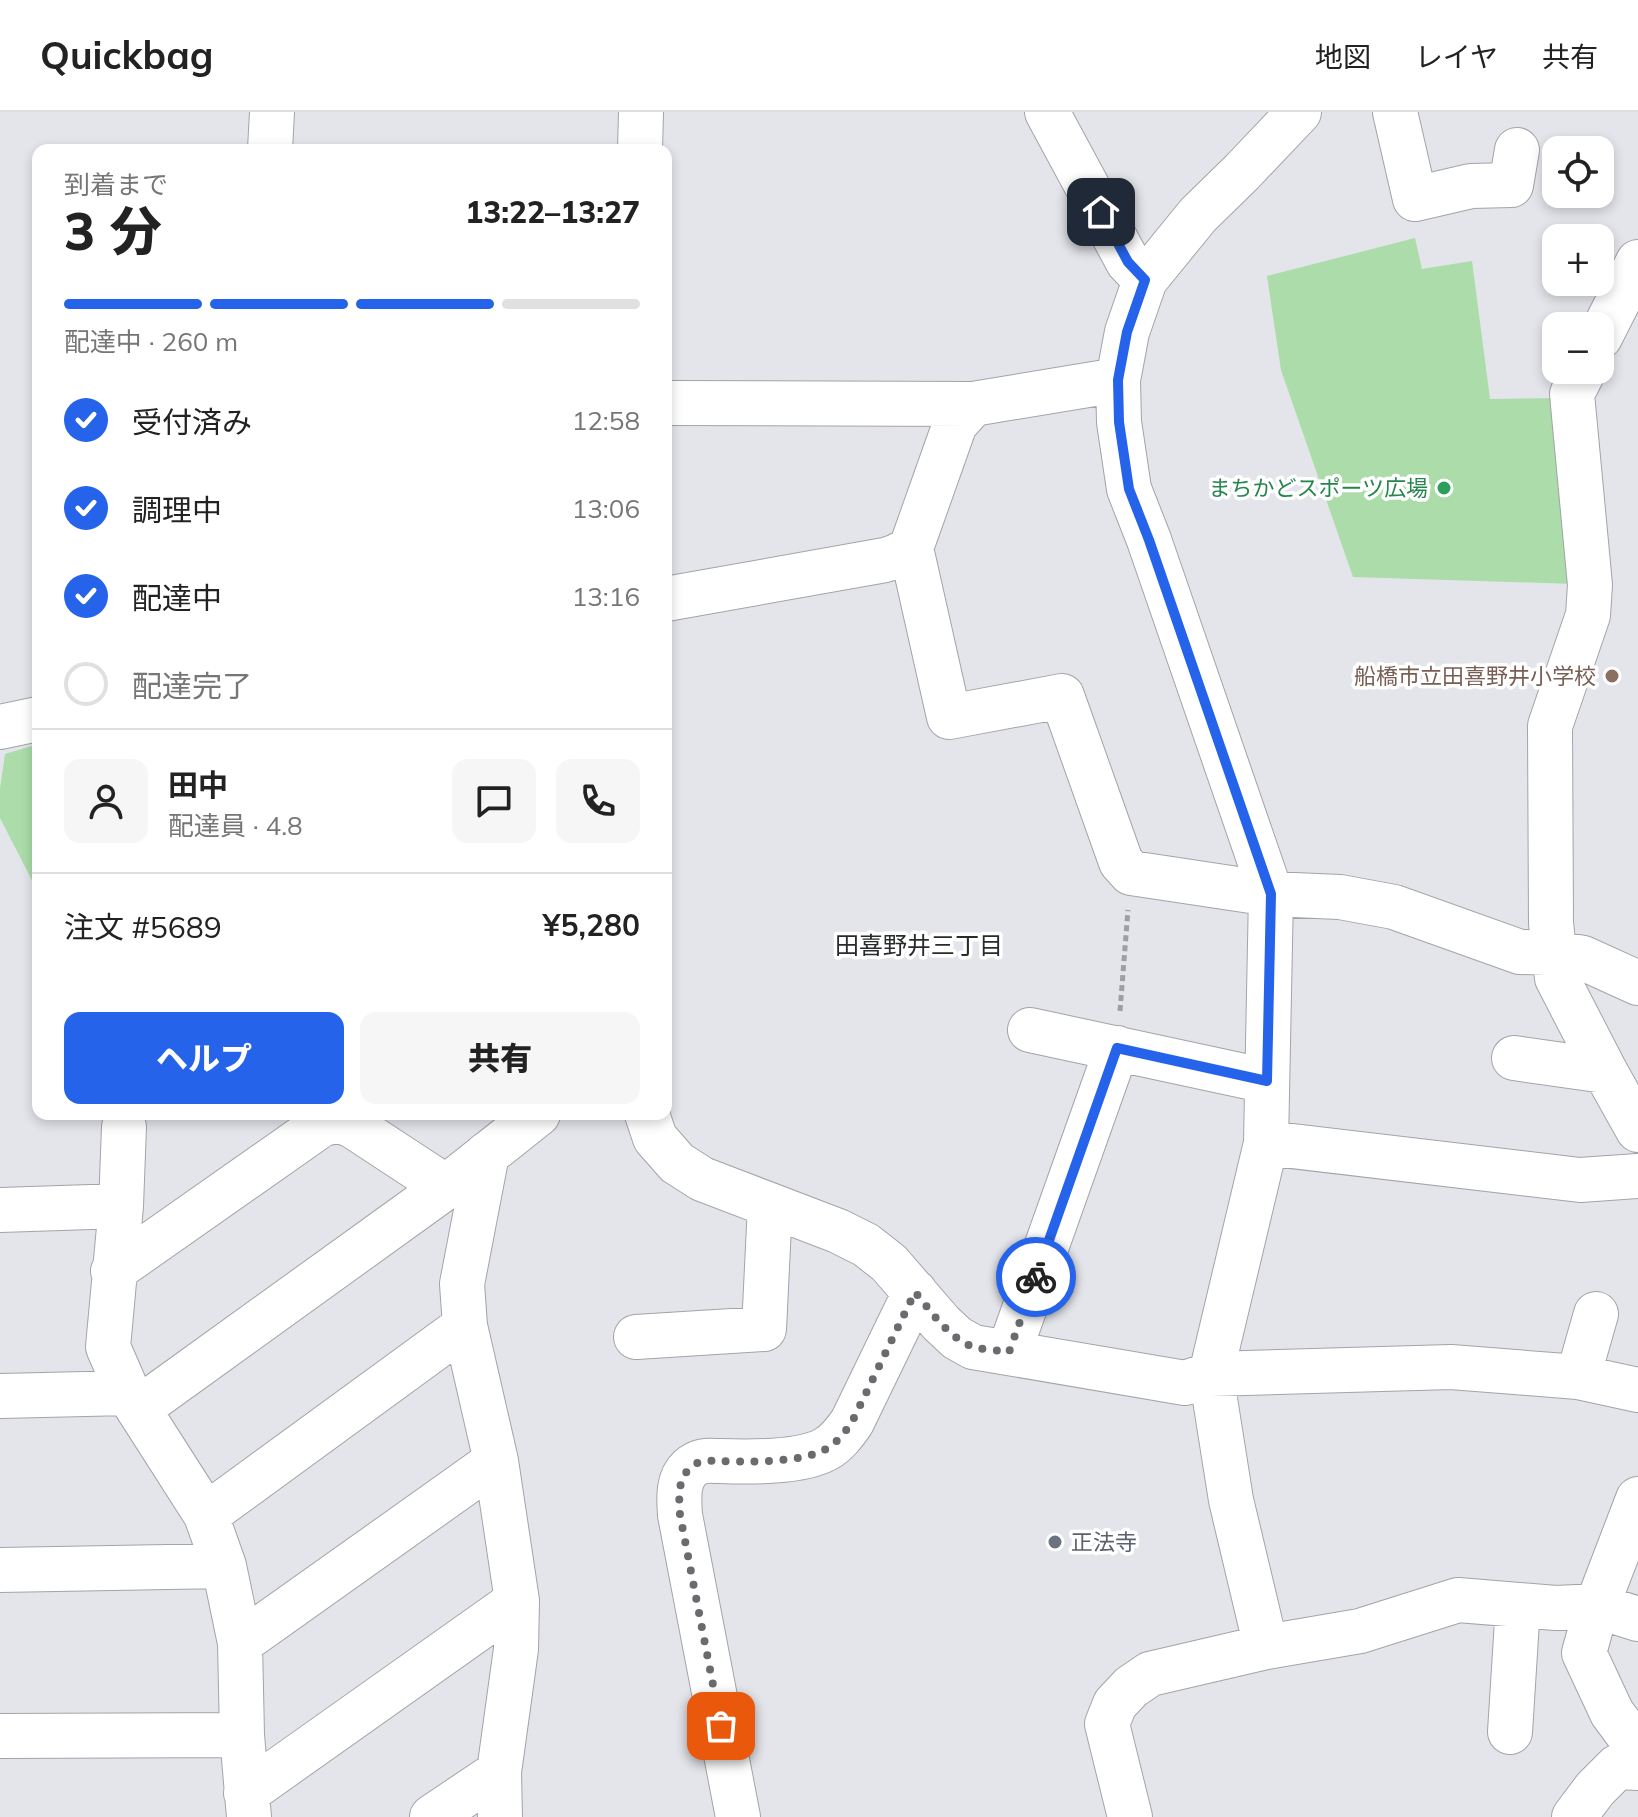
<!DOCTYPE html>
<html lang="ja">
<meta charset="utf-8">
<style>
:root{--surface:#fff;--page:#f6f6f6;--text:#222;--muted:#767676;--line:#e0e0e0;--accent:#2563eb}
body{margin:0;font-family:Mulish,"Noto Sans JP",sans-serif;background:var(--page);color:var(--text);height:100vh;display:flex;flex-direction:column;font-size:30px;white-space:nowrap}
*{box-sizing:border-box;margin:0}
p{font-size:26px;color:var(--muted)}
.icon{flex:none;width:44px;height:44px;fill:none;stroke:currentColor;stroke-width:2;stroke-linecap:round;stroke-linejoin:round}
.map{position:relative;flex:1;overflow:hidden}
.panel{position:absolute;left:32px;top:32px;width:640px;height:976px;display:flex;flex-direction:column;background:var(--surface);border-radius:16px;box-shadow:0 4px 12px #0003}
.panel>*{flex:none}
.buttons{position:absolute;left:1542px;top:24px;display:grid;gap:16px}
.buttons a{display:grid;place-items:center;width:72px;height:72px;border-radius:16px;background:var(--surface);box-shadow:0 4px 12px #0003;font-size:40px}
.pin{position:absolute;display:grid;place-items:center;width:68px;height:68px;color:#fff;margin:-34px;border-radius:16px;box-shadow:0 4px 12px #0006}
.courier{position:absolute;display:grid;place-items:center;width:80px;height:80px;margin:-40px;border:6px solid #2563eb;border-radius:50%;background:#fff;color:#222;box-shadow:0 2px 10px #0007}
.summary em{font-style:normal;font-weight:800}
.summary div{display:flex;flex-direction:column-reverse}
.summary{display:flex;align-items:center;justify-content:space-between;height:136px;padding:0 32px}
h1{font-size:52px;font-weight:800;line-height:60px}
.bar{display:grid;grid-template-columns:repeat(4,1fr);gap:12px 8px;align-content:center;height:96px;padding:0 32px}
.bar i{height:10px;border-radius:6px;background:var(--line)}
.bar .active{background:var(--accent)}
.bar p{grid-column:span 4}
.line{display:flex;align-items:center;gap:20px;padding:0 32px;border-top:2px solid var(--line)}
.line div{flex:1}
.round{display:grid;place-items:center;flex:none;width:84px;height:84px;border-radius:16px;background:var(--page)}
ol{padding:0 32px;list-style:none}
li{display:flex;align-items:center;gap:24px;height:88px}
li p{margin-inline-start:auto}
li .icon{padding:8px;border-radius:50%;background:var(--accent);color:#fff;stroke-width:4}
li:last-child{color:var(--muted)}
li i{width:44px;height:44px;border:4px solid var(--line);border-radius:50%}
.action{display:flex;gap:16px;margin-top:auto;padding:16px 32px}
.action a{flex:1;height:92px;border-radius:16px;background:var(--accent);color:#fff;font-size:32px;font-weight:800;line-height:92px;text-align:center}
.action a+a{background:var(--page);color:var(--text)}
header{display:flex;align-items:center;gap:48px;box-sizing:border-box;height:112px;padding:0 40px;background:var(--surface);border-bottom:2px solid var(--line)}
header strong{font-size:38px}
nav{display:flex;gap:44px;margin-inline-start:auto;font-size:28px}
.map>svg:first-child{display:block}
</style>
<header>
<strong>Quickbag</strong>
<nav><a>地図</a><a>レイヤ</a><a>共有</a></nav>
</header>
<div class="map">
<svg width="1638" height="1705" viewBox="0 0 1638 1705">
<rect width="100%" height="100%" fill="#e3e5ea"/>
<!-- green -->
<path fill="#abdca9" d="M1415,126L1422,157L1472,149L1490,287L1557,286L1576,472L1353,465L1281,258L1267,164Z
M38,632V780L0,706V677L5,642Z"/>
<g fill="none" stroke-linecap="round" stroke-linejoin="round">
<defs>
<path id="minor" d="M1047,0L1128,150L1145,168
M1395,0L1415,87L1471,74L1511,73L1517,38
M270,38L272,0
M640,38L641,0
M1600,225L1638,150
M1584,258L1572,282L1590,473L1588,503L1550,614L1551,811L1557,866L1605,959L1638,1018
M666,291L973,292
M911,436L949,605L1062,584L1121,750L1131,761L1271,782L1340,785L1394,795L1520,840L1555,841L1583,846L1638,871
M666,487L885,448L897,444L911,436L955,312L973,292L1118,268
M0,615L38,607
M1030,918L1267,969
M1514,946L1605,959
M647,1002L655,1026L677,1051L702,1067L838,1119L866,1133L889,1151L941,1211L957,1226L973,1235L1185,1271L1211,1262L1451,1255L1578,1265L1638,1278
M124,1015L121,1094L108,1235L128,1281L206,1403L224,1454L240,1531L242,1623L249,1705
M1266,1031L1580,1068L1638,1064
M487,1042L462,1172L465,1214L496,1349L517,1489L516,1537L499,1660L500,1705
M0,1098L121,1094
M113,1159L321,1013L337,1008L353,1014L446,1075
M636,1225L764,1217L770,1093
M1009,1240L1117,936
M1578,1265L1596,1202
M0,1284L128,1281
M138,1297L446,1075L538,1002
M1638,1387L1597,1494L1584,1541L1612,1601L1638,1636
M206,1403L465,1214
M0,1458L224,1454
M240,1531L496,1349
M1266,1535L1231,1388L1211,1262L1266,1031L1271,782L1149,428L1129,377L1119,310L1118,268L1127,220L1145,168L1198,103L1242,60L1299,0
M1510,1620L1518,1493
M0,1624L242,1623
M246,1681L517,1489
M432,1705L499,1660
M738,1705L680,1403C679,1387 677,1368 690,1356C700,1347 709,1349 720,1349C749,1350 801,1351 826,1337C837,1331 845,1320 852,1310L915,1180
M1130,1705L1107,1612L1115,1592L1131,1575L1150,1562L1266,1535L1360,1519L1458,1488L1556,1496L1597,1494L1638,1507
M1574,1705L1595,1677L1617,1655L1638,1656"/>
</defs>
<!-- minor casing -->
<use href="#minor" stroke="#a2a4a9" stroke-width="46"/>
<!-- path -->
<path stroke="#9d9fa3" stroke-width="5" stroke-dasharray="6 4" stroke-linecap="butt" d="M1120,899L1128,798"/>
<!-- minor -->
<use href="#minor" stroke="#fff" stroke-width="44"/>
</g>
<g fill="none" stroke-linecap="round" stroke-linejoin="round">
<!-- done -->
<path stroke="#6a6b6e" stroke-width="8" stroke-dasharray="0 14.4" d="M721,1614L680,1403C679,1387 677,1368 690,1356C700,1347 708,1349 720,1349C749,1350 801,1351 826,1337C837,1331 845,1320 852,1310L915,1180C931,1199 947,1224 971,1234C982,1238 997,1238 1009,1240L1036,1165"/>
<!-- route -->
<path stroke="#2563eb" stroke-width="10" d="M1036,1165L1117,936L1267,969L1271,782L1149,428L1129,377L1119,310L1118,268L1127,220L1145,168L1128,150L1101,100"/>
</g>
<!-- markers -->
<circle fill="#2e9e5b" stroke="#fff" stroke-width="3" cx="1444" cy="376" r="8"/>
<circle fill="#8d6e63" stroke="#fff" stroke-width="3" cx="1612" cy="564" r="8"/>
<circle fill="#6b7280" stroke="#fff" stroke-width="3" cx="1055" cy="1430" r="8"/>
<g text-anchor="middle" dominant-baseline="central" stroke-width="7" stroke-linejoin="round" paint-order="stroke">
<!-- leisure labels -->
<g font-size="22" fill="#27864d" stroke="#fff" text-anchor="end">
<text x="1428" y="376">まちかどスポーツ広場</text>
</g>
<!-- education labels -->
<g font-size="22" fill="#785e54" stroke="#fff" text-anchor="end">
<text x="1596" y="564">船橋市立田喜野井小学校</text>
</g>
<!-- worship labels -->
<g font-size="22" fill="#5b616d" stroke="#fff" text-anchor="start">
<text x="1071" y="1430">正法寺</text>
</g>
<!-- neighbourhood labels -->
<g font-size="24" fill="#292a2c" stroke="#fff">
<text x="919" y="833">田喜野井三丁目</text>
</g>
</g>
</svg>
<div class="buttons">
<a><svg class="icon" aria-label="locate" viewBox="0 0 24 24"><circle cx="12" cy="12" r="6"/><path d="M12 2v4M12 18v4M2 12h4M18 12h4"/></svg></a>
<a>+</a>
<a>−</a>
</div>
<div class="pin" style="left:721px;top:1614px;background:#ea580c"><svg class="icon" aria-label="bag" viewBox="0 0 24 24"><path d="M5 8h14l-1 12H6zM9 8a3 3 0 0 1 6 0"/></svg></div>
<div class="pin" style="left:1101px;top:100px;background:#1f2937"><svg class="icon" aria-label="home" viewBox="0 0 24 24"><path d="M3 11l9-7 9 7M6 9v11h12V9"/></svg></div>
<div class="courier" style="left:1036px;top:1165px"><svg class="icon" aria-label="bike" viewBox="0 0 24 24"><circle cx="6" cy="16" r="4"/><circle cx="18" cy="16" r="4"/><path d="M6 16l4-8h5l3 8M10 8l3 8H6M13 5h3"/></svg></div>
<section class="panel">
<div class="summary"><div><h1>3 分</h1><p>到着まで</p></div><em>13:22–13:27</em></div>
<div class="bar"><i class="active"></i><i class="active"></i><i class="active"></i><i></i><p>配達中 · 260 m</p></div>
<ol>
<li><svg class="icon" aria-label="check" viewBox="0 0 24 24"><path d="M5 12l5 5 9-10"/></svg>受付済み<p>12:58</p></li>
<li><svg class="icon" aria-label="check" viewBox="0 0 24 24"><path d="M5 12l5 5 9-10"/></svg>調理中<p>13:06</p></li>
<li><svg class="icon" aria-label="check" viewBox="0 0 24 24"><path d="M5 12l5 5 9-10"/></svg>配達中<p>13:16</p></li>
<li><i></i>配達完了</li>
</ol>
<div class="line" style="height:144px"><a class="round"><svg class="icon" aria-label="person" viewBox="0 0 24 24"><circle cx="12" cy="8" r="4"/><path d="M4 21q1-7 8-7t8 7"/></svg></a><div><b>田中</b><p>配達員 · 4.8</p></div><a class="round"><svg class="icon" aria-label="chat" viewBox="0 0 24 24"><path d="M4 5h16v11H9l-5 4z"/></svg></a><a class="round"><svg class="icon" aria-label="phone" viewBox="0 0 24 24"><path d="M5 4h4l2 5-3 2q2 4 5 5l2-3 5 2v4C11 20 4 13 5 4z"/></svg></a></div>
<div class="line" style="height:104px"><div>注文 #5689</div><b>¥5,280</b></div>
<div class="action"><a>ヘルプ</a><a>共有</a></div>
</section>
</div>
